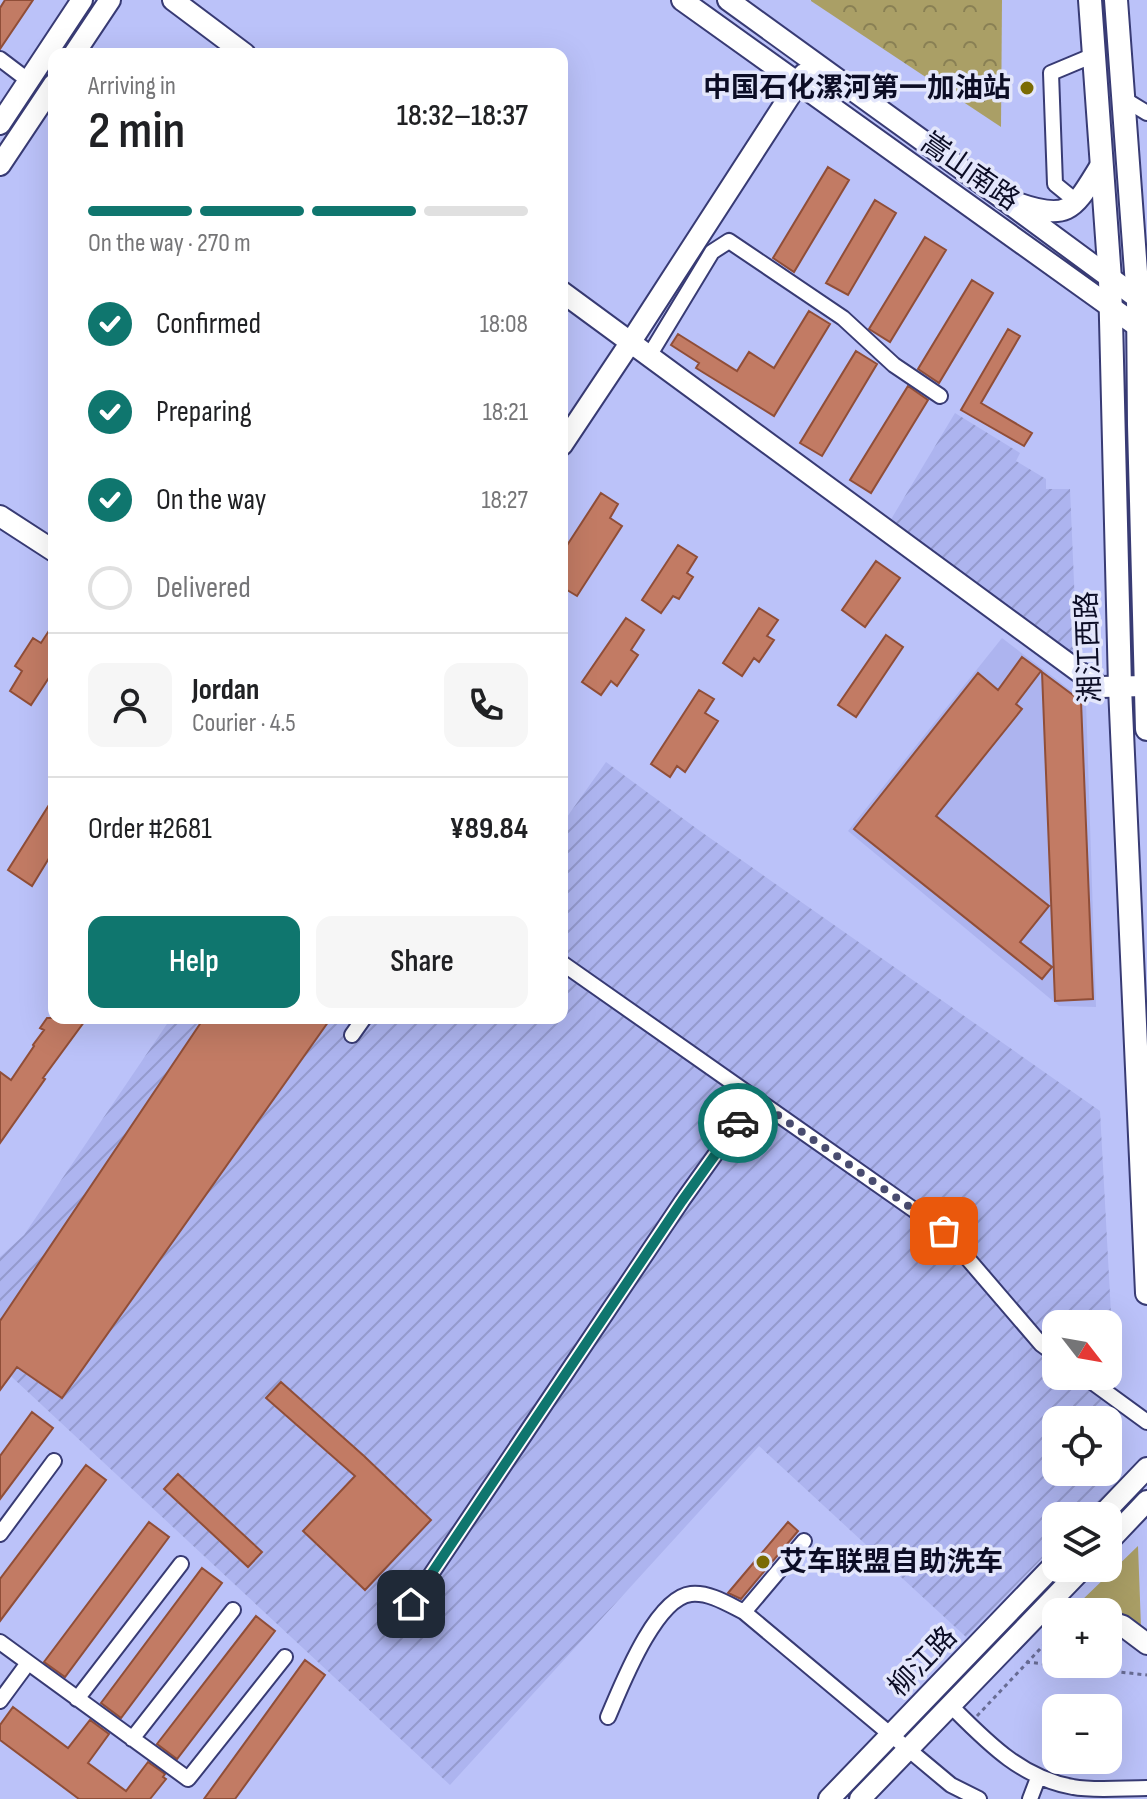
<!DOCTYPE html>
<meta charset="utf-8">
<style>
:root{--surface:#fff;--page:#f6f6f6;--text:#202124;--muted:#757577;--line:#e0e0e0;--accent:#0f766e}
body{margin:0;font-family:"Sofia Sans Condensed","Noto Sans SC",sans-serif;background:var(--page);color:var(--text);height:100vh;display:flex;flex-direction:column;font-size:30px;white-space:nowrap}
*{box-sizing:border-box;margin:0}
p{font-size:26px;color:var(--muted)}
.icon{flex:none;width:44px;height:44px;fill:none;stroke:currentColor;stroke-width:2;stroke-linecap:round;stroke-linejoin:round}
.map{position:relative;flex:1;overflow:hidden}
.panel{position:absolute;left:48px;top:48px;width:520px;height:976px;display:flex;flex-direction:column;background:var(--surface);border-radius:16px;box-shadow:0 8px 32px #0002}
.panel>*{flex:none}
.needle{width:52px;rotate:121deg}
.controls{position:absolute;left:1042px;top:1310px;display:grid;gap:16px}
.controls a{display:grid;place-items:center;width:80px;height:80px;border-radius:16px;background:var(--surface);box-shadow:0 8px 32px #0002;font-size:40px}
.pin{position:absolute;display:grid;place-items:center;width:68px;height:68px;color:#fff;margin:-34px;border-radius:16px;box-shadow:0 4px 12px #0006}
.courier{position:absolute;display:grid;place-items:center;width:80px;height:80px;margin:-40px;border:6px solid #0f766e;border-radius:50%;background:#fff;color:#222;box-shadow:0 2px 10px #0007}
.overview em{font-style:normal;font-weight:600}
.overview div{display:flex;flex-direction:column-reverse}
.overview{display:flex;align-items:center;justify-content:space-between;height:136px;padding:0 40px}
h1{font-size:52px;font-weight:600;line-height:60px}
.bar{display:grid;grid-template-columns:repeat(4,1fr);gap:12px 8px;align-content:center;height:96px;padding:0 40px}
.bar i{height:10px;border-radius:6px;background:var(--line)}
.bar .active{background:var(--accent)}
.bar p{grid-column:span 4}
.line{display:flex;align-items:center;gap:20px;padding:0 40px;border-top:2px solid var(--line)}
.line div{flex:1}
.round{display:grid;place-items:center;flex:none;width:84px;height:84px;border-radius:16px;background:var(--page)}
ol{padding:0 40px;list-style:none}
li{display:flex;align-items:center;gap:24px;height:88px}
li p{margin-inline-start:auto}
li .icon{padding:8px;border-radius:50%;background:var(--accent);color:#fff;stroke-width:4}
li:last-child{color:var(--muted)}
li i{width:44px;height:44px;border:4px solid var(--line);border-radius:50%}
.primary-button{display:flex;gap:16px;margin-top:auto;padding:16px 40px}
.primary-button a{flex:1;height:92px;border-radius:16px;background:var(--accent);color:#fff;font-size:32px;font-weight:600;line-height:92px;text-align:center}
.primary-button a+a{background:var(--page);color:var(--text)}
.map>svg:first-child{display:block}
</style>
<div class="map">
<svg width="1147" height="1799" viewBox="0 0 1147 1799">
<defs>
<pattern id="industrial-furrows" width="10" height="10" patternUnits="userSpaceOnUse" patternTransform="scale(2)"><rect width="10" height="10" fill="#adb4ef"/><path d="M-1 1l2-2M0 10L10 0M9 11l2-2" fill="none" stroke="#949acd"/></pattern>
<pattern id="forest-crowns" width="20" height="18" patternUnits="userSpaceOnUse" patternTransform="scale(2)"><rect width="20" height="18" fill="#aa9f66"/><path d="M2 6a3 3 0 1 1 6 0M12 15a3 3 0 1 1 6 0" fill="none" stroke="#898054"/></pattern>
</defs>
<rect width="100%" height="100%" fill="#bbc2f9"/>
<!-- built -->
<path fill="#adb4ef" d="M1002,638L1086,702L1096,1007L1059,1006L848,831Z"/>
<!-- industrial -->
<path fill="url(#industrial-furrows)" fill-rule="evenodd" d="M955,413L1020,453L1016,461L1046,479V489H1070L1077,652L1062,651L890,521Z
M606,762L700,831L1100,1111L1120,1479L1084,1516H1056V1544L966,1637L759,1446L450,1785L0,1366V1257L24,1235L171,1018H562V824ZM1056,1324H1108V1376H1056ZM1056,1420H1108V1472H1056Z"/>
<!-- green -->
<path fill="#aa9f66" d="M1138,1546L1141,1627C1117,1608 1109,1603 1078,1604Z"/>
<!-- forest -->
<path fill="url(#forest-crowns)" d="M811,0H1002L1001,127L811,1Z"/>
<!-- building -->
<path fill="#c27b64" stroke="#904e38" stroke-width="2" d="M5,0H33L0,49V8Z
M828,167L849,180L794,272L773,258Z
M875,200L896,213L848,295L826,283Z
M925,237L946,250L890,342L869,329Z
M972,280L993,293L939,383L918,369Z
M809,311L830,324L774,416L696,368L699,363L671,345L678,334L737,371L749,352L774,368Z
M1008,329L1020,336L981,403L1032,433L1024,446L961,410Z
M856,351L877,364L822,456L800,443Z
M908,386L928,400L871,493L850,480Z
M601,493L618,504L610,518L622,526L577,596L562,587V553Z
M678,545L697,557L687,573L693,577L679,599L673,596L661,613L642,600Z
M876,561L900,578L865,627L842,610Z
M759,608L778,620L767,636L774,640L759,662L754,658L742,676L723,663Z
M626,618L644,630L631,650L638,655L617,686L611,681L601,695L582,682Z
M54,623V670L31,705L10,691L22,671L15,666L33,638L41,643Z
M886,635L903,647L856,717L838,705Z
M1022,657L1041,671L1016,704L1022,709L936,816L1049,906L1020,942L1052,967L1042,979L854,829L978,673L998,690Z
M1042,672L1081,701L1093,999L1055,1001Z
M699,690L714,699L705,713L718,721L685,772L677,766L670,777L651,764Z
M54,797V850L32,886L8,870Z
M47,1018H87L43,1078L45,1079L0,1143V1072L11,1080L34,1046L33,1045L44,1030L40,1028Z
M204,1018H331L62,1398L17,1367L0,1390V1321Z
M281,1382L364,1456L431,1520L365,1590L303,1531L355,1476L266,1398Z
M32,1412L53,1428L0,1499V1456Z
M86,1465L106,1480L0,1621V1579Z
M178,1474L262,1552L248,1567L164,1489Z
M149,1522L169,1537L65,1677L44,1662Z
M788,1522L798,1531L741,1599L728,1593Z
M202,1568L222,1583L121,1718L101,1703Z
M256,1616L275,1631L177,1759L157,1744Z
M305,1660L325,1675L235,1799H204Z
M13,1707L68,1748L90,1720L109,1734L88,1763L126,1791L148,1762L165,1774L163,1777L166,1779L150,1799H79L0,1740V1725Z"/>
<g fill="none" stroke-linecap="round" stroke-linejoin="round">
<defs>
<path id="street" d="M0,59L29,81
M1124,99L1147,113
M1077,202L1055,184L1051,73L1094,55
M649,356L712,252L729,241L843,318L894,365L940,396
M562,963L944,1231L1041,1344L1056,1355
M352,1035L364,1018
M1084,1376L1147,1422
M0,1534L54,1461
M411,1604L682,1201L755,1099
M744,1612L804,1541
M0,1642L188,1779L285,1657
M77,1699L181,1564
M0,1701L28,1663
M951,1706C987,1742 1021,1778 1073,1787C1093,1791 1125,1788 1147,1788
M608,1717C621,1687 655,1598 691,1594C709,1592 728,1604 744,1612L951,1785L979,1799
M132,1739L233,1610
M1030,1799L1038,1778"/>
<path id="secondary" d="M173,0L245,54
M682,0L1147,333
M728,0L1002,198L1147,305
M74,54L110,0
M0,124L82,0
M0,165L54,84
M1017,203C1071,222 1074,208 1101,165
M562,292L1100,687L1145,686
M562,445L630,343L804,74
M0,516L54,551
M1101,1516L1147,1468
M1108,1542L1147,1501
M1073,1612H1077
M1108,1621L1123,1626L1147,1644
M829,1799L1056,1563
M860,1799L1083,1568"/>
<path id="primary" d="M1090,0L1110,279L1120,687L1147,1293
M1116,0L1138,299L1139,425L1147,729"/>
</defs>
<!-- street casing -->
<use href="#street" stroke="#383b74" stroke-width="18"/>
<!-- secondary casing -->
<use href="#secondary" stroke="#383b74" stroke-width="24"/>
<!-- primary casing -->
<use href="#primary" stroke="#383b74" stroke-width="26"/>
<!-- path -->
<path stroke="#686c94" stroke-width="3" stroke-dasharray="4 4" stroke-linecap="butt" d="M1026,1662L1147,1675
M977,1716L1056,1632"/>
<!-- street -->
<use href="#street" stroke="#fff" stroke-width="14"/>
<!-- secondary -->
<use href="#secondary" stroke="#fff" stroke-width="20"/>
<!-- primary -->
<use href="#primary" stroke="#fff" stroke-width="22"/>
</g>
<g fill="none" stroke-linecap="round" stroke-linejoin="round">
<!-- done -->
<path stroke="#494c6f" stroke-width="8" stroke-dasharray="0 14.4" d="M738,1123L755,1099L944,1231"/>
<!-- route -->
<path stroke="#0f766e" stroke-width="10" d="M411,1604L682,1201L738,1123"/>
</g>
<!-- markers -->
<g fill="#7b6b03" stroke="#e3e6fb" stroke-width="3">
<circle cx="1027" cy="88" r="8"/>
<circle cx="763" cy="1562" r="8"/>
</g>
<g text-anchor="middle" dominant-baseline="central" stroke-width="7" stroke-linejoin="round" paint-order="stroke">
<!-- poi labels -->
<g font-size="28" font-weight="bold" fill="#0c0d25" stroke="#e3e6fb" text-anchor="end">
<text x="1011" y="88">中国石化漯河第一加油站</text>
<text x="779" y="1562" text-anchor="start">艾车联盟自助洗车</text>
</g>
<!-- street labels -->
<g font-size="28" fill="#0c0d25" stroke="#e3e6fb">
<text transform="translate(970 172) rotate(35)">嵩山南路</text>
<text transform="translate(1089 647) rotate(-92)">湘江西路</text>
<text transform="translate(923 1662) rotate(-46)">柳江路</text>
</g>
</g>
</svg>
<div class="controls">
<a><svg class="needle" viewBox="-14 -14 28 28"><path d="M0-13l5 13h-10z" fill="#e53935"/><path d="M0 13l5-13h-10z" fill="#757577"/></svg></a>
<a><svg class="icon" aria-label="locate" viewBox="0 0 24 24"><circle cx="12" cy="12" r="6"/><path d="M12 2v4M12 18v4M2 12h4M18 12h4"/></svg></a>
<a><svg class="icon" aria-label="layers" viewBox="0 0 24 24"><path d="M12 4l9 5-9 5-9-5zM3 14l9 5 9-5"/></svg></a>
<a>+</a>
<a>−</a>
</div>
<div class="pin" style="left:944px;top:1231px;background:#ea580c"><svg class="icon" aria-label="bag" viewBox="0 0 24 24"><path d="M5 8h14l-1 12H6zM9 8a3 3 0 0 1 6 0"/></svg></div>
<div class="pin" style="left:411px;top:1604px;background:#1f2937"><svg class="icon" aria-label="home" viewBox="0 0 24 24"><path d="M3 11l9-7 9 7M6 9v11h12V9"/></svg></div>
<div class="courier" style="left:738px;top:1123px"><svg class="icon" aria-label="car" viewBox="0 0 24 24"><path d="M5 17H2v-5l4-1 3-4h7l3 4 3 1v5h-3M9 17h6M6 11h13"/><circle cx="7" cy="17" r="2"/><circle cx="17" cy="17" r="2"/></svg></div>
<section class="panel">
<div class="overview"><div><h1>2 min</h1><p>Arriving in</p></div><em>18:32–18:37</em></div>
<div class="bar"><i class="active"></i><i class="active"></i><i class="active"></i><i></i><p>On the way · 270 m</p></div>
<ol>
<li><svg class="icon" aria-label="check" viewBox="0 0 24 24"><path d="M5 12l5 5 9-10"/></svg>Confirmed<p>18:08</p></li>
<li><svg class="icon" aria-label="check" viewBox="0 0 24 24"><path d="M5 12l5 5 9-10"/></svg>Preparing<p>18:21</p></li>
<li><svg class="icon" aria-label="check" viewBox="0 0 24 24"><path d="M5 12l5 5 9-10"/></svg>On the way<p>18:27</p></li>
<li><i></i>Delivered</li>
</ol>
<div class="line" style="height:144px"><a class="round"><svg class="icon" aria-label="person" viewBox="0 0 24 24"><circle cx="12" cy="8" r="4"/><path d="M4 21q1-7 8-7t8 7"/></svg></a><div><b>Jordan</b><p>Courier · 4.5</p></div><a class="round"><svg class="icon" aria-label="phone" viewBox="0 0 24 24"><path d="M5 4h4l2 5-3 2q2 4 5 5l2-3 5 2v4C11 20 4 13 5 4z"/></svg></a></div>
<div class="line" style="height:104px"><div>Order #2681</div><b>¥89.84</b></div>
<div class="primary-button"><a>Help</a><a>Share</a></div>
</section>
</div>
